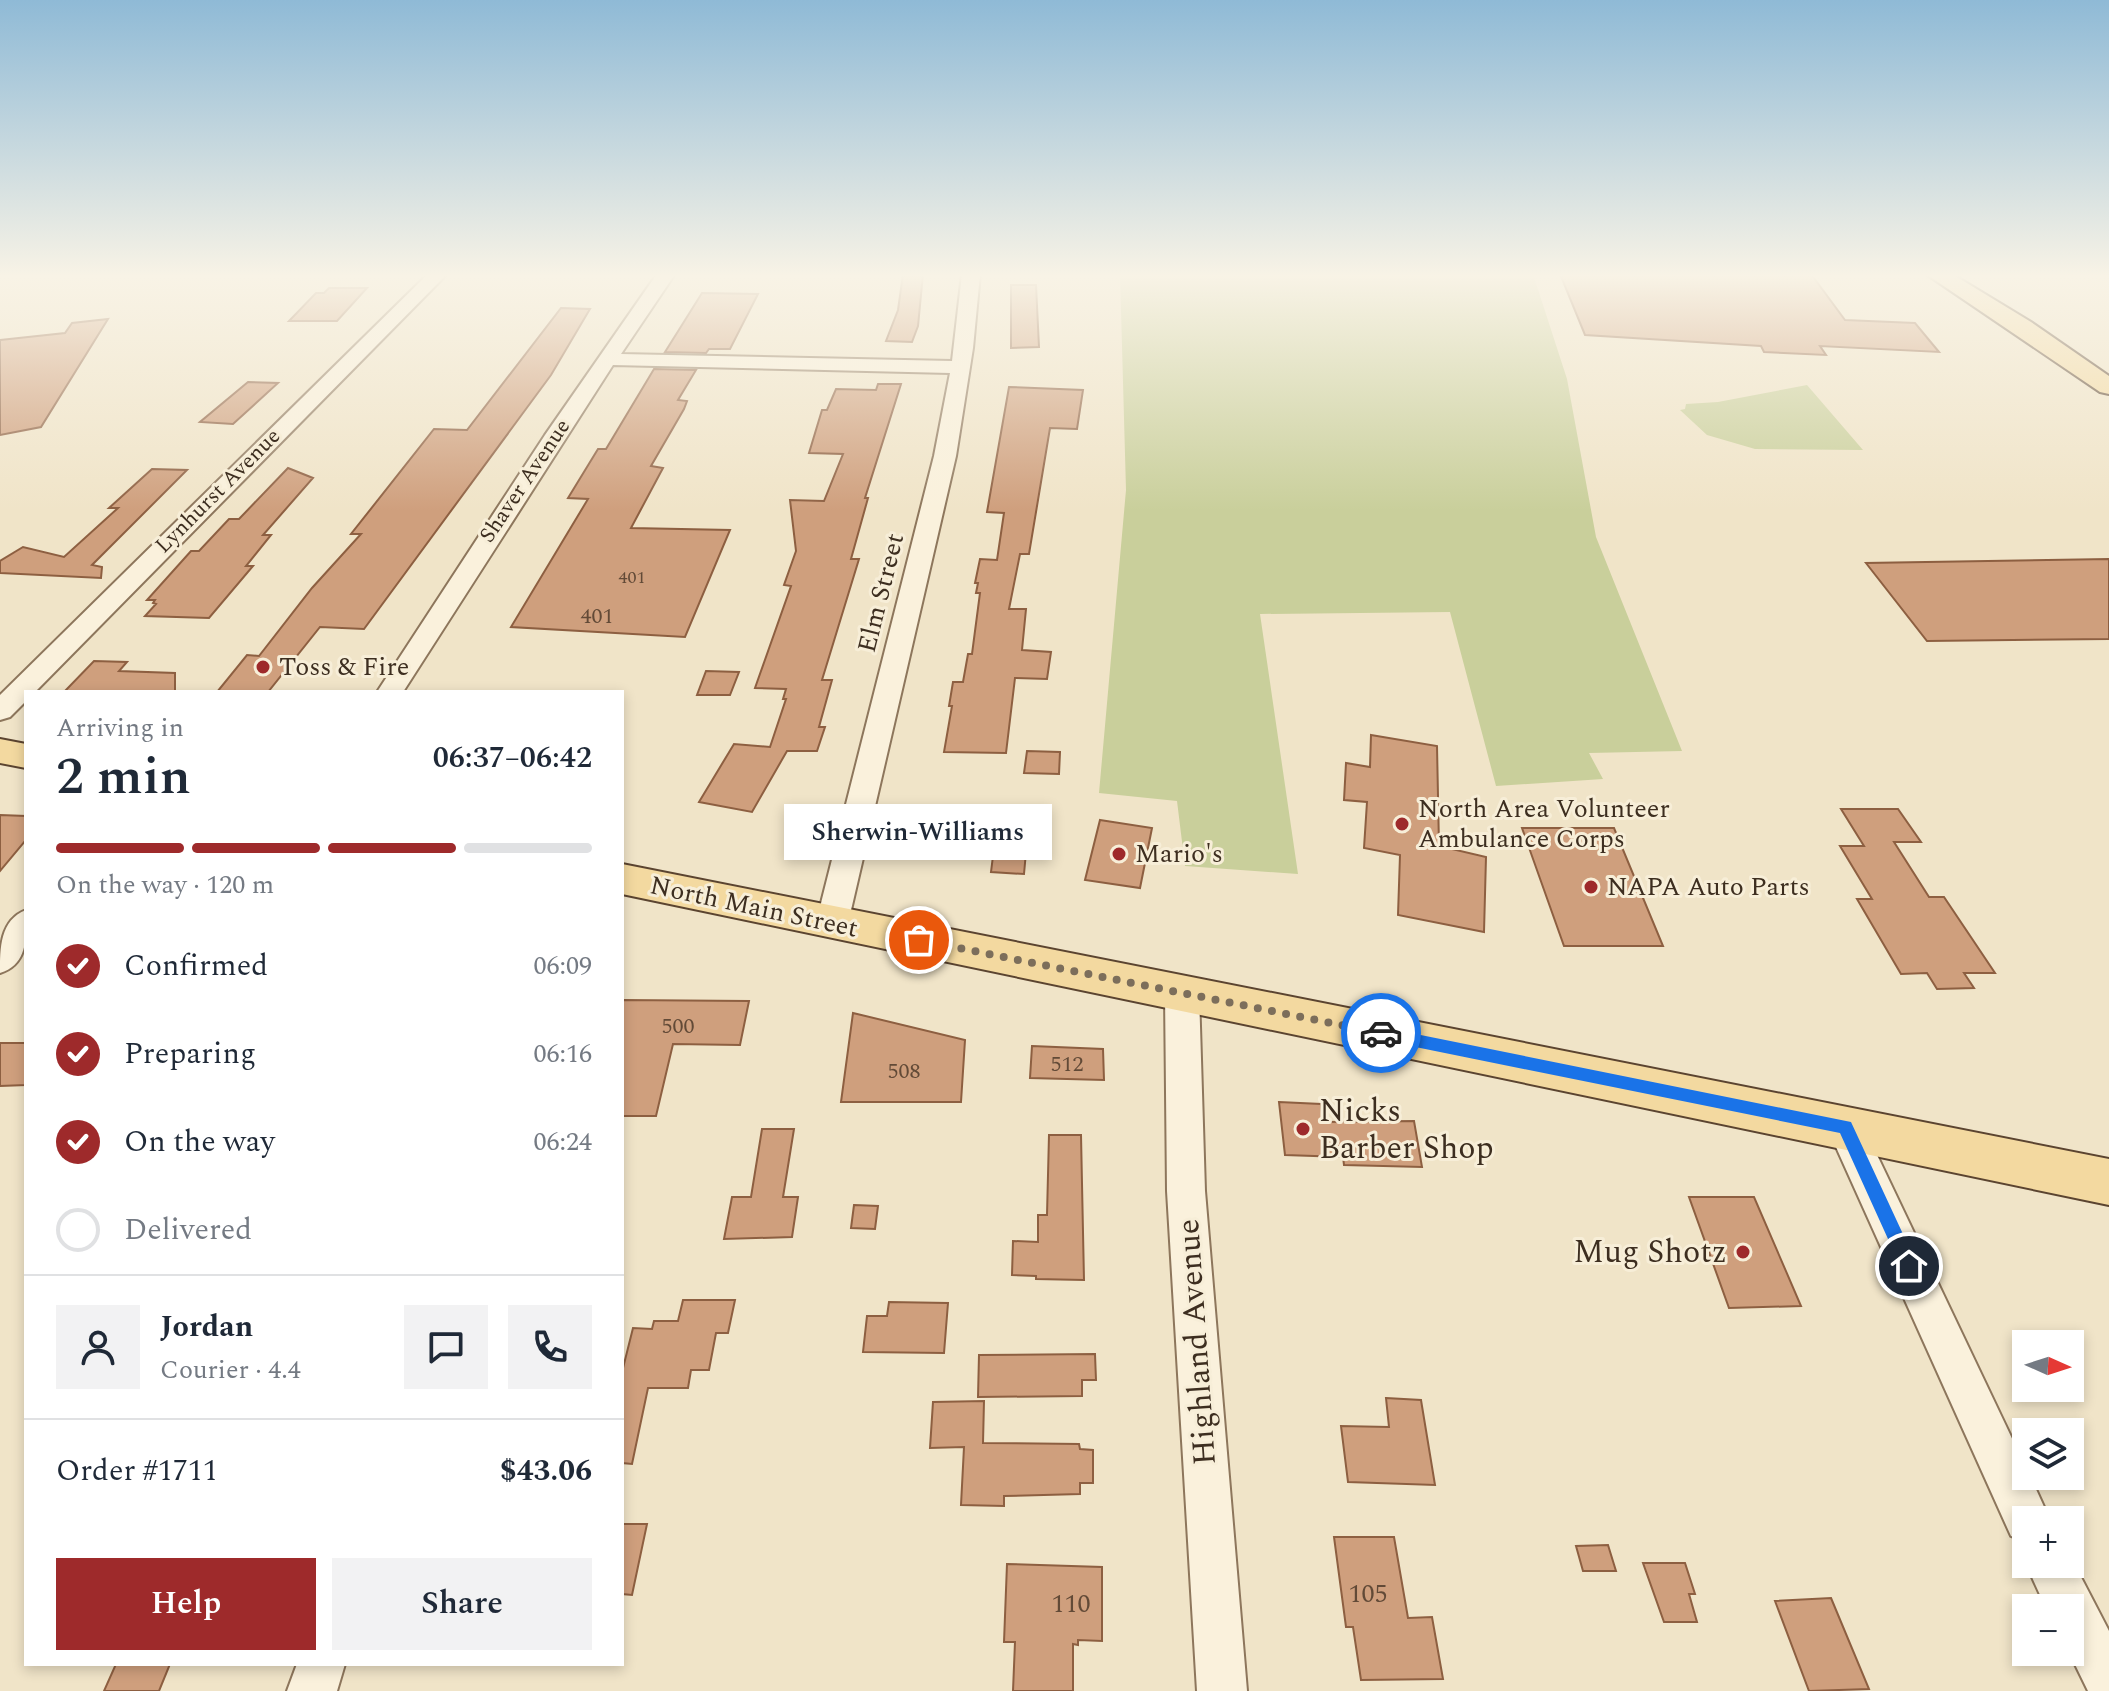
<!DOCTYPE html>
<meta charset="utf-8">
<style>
:root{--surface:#fff;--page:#f2f2f3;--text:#1f2937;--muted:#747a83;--line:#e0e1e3;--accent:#9e2a2b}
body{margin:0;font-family:Spectral,serif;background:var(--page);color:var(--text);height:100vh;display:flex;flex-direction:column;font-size:30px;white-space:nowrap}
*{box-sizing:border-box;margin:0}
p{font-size:26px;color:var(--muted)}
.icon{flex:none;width:44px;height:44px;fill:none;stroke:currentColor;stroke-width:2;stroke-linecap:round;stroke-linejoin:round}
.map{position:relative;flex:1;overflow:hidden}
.drawer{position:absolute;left:24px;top:690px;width:600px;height:976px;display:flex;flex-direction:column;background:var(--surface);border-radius:0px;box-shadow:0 4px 12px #0003}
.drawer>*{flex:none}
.needle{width:52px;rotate:93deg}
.fabs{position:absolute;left:2012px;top:1330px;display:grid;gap:16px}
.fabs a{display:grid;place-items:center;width:72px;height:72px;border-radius:0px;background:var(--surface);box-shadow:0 4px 12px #0003;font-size:40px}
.pin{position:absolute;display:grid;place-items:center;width:68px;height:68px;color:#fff;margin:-34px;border:4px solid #fff;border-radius:50%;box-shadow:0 2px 8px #0007}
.courier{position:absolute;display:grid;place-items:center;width:80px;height:80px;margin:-40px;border:6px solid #1a73e8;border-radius:50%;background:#fff;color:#222;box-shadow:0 2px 10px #0007}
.bubble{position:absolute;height:56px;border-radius:0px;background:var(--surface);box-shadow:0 4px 12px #0003;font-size:26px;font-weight:600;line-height:56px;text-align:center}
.overview em{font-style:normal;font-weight:600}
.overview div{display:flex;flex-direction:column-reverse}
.overview{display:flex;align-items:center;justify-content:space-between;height:136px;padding:0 32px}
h1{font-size:52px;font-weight:600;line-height:60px}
.bar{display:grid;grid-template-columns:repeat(4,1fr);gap:12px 8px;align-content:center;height:96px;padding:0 32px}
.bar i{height:10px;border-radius:6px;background:var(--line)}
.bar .active{background:var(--accent)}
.bar p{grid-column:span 4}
.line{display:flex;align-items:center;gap:20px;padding:0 32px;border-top:2px solid var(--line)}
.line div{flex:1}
.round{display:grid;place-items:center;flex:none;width:84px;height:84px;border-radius:0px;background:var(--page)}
ol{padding:0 32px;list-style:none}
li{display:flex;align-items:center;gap:24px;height:88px}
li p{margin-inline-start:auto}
li .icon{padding:8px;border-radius:50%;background:var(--accent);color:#fff;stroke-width:4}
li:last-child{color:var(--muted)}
li i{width:44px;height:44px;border:4px solid var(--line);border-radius:50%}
.cta{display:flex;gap:16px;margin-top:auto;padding:16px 32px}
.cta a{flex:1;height:92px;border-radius:0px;background:var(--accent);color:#fff;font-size:32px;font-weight:600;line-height:92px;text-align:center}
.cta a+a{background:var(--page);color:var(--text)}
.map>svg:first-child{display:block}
</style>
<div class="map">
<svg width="2109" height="1691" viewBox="0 0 2109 1691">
<rect width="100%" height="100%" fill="#f0e4c8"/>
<!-- green -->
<path fill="#c9cf9b" d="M1120,274H1533L1567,379L1596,537L1682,751L1589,753L1603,779L1496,786L1450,612L1260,614L1298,874L1185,866L1177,801L1099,793L1126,490Z
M1807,385L1863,450L1755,449L1707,435L1680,410L1685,409L1686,404L1718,402Z"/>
<!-- building -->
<path fill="#cf9f7d" stroke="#8d5f41" stroke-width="2" d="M903,274H923L918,326L912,342L886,341L898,310Z
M1560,274H1811L1845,320L1915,323L1939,352L1820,346L1826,355L1764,352L1761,346L1585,335Z
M1011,285H1036L1039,347L1011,348Z
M329,288H367L337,321H289L316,293H324Z
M702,293L758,294L730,349H709L706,353L665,352Z
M561,308L590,309L551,375L364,629L320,627L268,692H217L247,655L259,656L312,588L361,534H351L434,429L467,430Z
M108,319L41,427L0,435V340L65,333L72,323Z
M654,369L696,370L678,400L687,401L684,409L651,466L663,468L631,528L730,530L685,637L511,627L588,499L568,498L598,449H606Z
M248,382L278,383L233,424L200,422Z
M878,384H901L865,498H868L851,559H859L822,680H832L819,727H825L817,751H787L752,812L699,802L734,744L770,747L786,699H783L786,689L755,688L791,586L784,585L796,551L790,500L824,501L843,454L809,453L822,410H827L836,389L876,390Z
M1009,387L1083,390L1077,429L1050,428L1029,554H1020L1009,609H1026L1022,650L1051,652L1047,679L1015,678L1006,753L944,752L952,706H949L953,682H963L968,654H972L980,593H976L978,583H975L980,559L997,560L1004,513L987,512Z
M288,468L313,478L263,535H271L246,566H253L209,618L145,616L156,604L153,603L155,600H147L191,551H199L229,519H239Z
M152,469L187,470L92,565L102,567L101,578L0,573V561L23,547L64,557L118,508H109Z
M2109,559V639L1927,641L1866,563Z
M94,661L127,662L119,671L175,673V692H64Z
M706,671L739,672L730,695H697Z
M1371,735L1437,746L1439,846L1486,857L1484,932L1398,915L1400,855L1364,848L1367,802L1344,800L1346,763L1370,767Z
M1027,751L1060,752L1059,774L1024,773Z
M1841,809H1898L1921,842H1894L1929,897H1944L1995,973H1964L1974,988L1937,989L1927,973L1901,974L1857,899H1872L1840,846H1864Z
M0,815L26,816V840L0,871Z
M915,820L945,821L937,858L906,859Z
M1100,820L1152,828L1140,888L1085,880Z
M1522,828H1614L1663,946H1564Z
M995,840L1027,841L1024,874L991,872Z
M622,1000L749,1001L740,1045L673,1044L656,1116H622Z
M853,1013L965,1040L961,1102H841Z
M0,1043H26V1085L0,1086Z
M1032,1046L1103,1049L1104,1080L1030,1078Z
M1279,1102L1321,1104L1323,1122L1414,1121L1422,1167L1344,1165L1343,1157L1285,1155Z
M762,1129H794L783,1197H798L792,1237L724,1239L732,1197H751Z
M1049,1135H1081L1084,1280L1036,1279V1276L1012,1275L1013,1241L1038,1242V1215H1047Z
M1689,1197H1754L1801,1306L1729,1308Z
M854,1205L878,1206L875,1229L851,1228Z
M683,1300H735L728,1333H716L709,1370H691L688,1388H648L632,1464L622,1463V1372L633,1328L652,1329L654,1321H678Z
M889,1302L948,1303L944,1353L863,1352L867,1316H887Z
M1095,1354L1096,1380H1082V1396L978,1397L979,1355Z
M1386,1398L1421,1400L1435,1485L1348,1482L1341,1426L1389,1427Z
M984,1401L983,1443L1079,1444L1080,1449L1093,1450V1483H1080V1494L1004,1496V1506L961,1505L964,1447L930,1448L933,1402Z
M622,1524H647L632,1595L622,1594Z
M1334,1537H1394L1408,1618L1432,1617L1443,1679L1361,1680L1353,1627H1346Z
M1608,1545L1616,1571H1583L1576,1546Z
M1643,1563H1685L1695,1594H1689L1697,1622H1664Z
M1007,1564L1102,1567V1641L1078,1640V1645L1073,1644V1691H1013L1015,1642H1004Z
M1831,1598L1869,1689L1809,1691L1775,1601Z
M116,1664H170L159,1691H104Z"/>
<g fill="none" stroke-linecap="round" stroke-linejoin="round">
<defs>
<path id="minor" d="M428,274H447L35,692H26V701L10,717L0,720V695Z
M657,274H675L621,354L952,361L962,274H980L973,348L956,456L848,923L843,932L832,936L821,932L816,923L934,456L950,373L613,365L403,692H377L545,435Z
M26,910C26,936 29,964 0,973C0,948 0,920 26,910Z
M1182,979L1194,983L1199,993L1205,1191L1247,1691H1197L1167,1191L1165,993L1170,983Z
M1845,1110L1858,1115L2026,1468V1476H2030L2050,1520H2026V1542L2011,1536L1827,1127L1832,1115Z
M2070,1556L2109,1631V1691H2088L2069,1652L2070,1608H2046L2026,1564H2070Z
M297,1664H345L337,1691H287Z"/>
<path id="major" d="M1926,274H1952L2031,322L2109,376V394L2100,392Z
M0,739L26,744V768L0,763Z
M622,864L2109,1159V1205L622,894Z"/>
</defs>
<!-- minor casing -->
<use href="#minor" stroke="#8d765c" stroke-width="4"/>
<!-- major casing -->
<use href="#major" stroke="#5b4430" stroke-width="4"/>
<!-- minor -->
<use href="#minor" fill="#faf1dc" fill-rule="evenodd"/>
<!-- major -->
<use href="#major" fill="#f3d9a0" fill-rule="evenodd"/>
</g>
<!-- sky -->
<linearGradient id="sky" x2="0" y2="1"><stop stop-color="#8fbad6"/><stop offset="0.54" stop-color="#f8f3e6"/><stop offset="1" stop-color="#f8f3e6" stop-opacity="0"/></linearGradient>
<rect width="2109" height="511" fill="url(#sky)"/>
<!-- route -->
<path fill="#1a73e8" d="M1381,1027L1851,1122L1915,1260L1917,1266L1915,1272L1909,1274L1903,1272L1840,1133L1381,1040L1374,1033Z"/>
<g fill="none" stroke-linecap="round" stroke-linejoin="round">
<!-- done -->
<path stroke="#7c6e5b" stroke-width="8" stroke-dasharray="0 14.4" d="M919,940L1381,1033"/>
</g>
<!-- markers -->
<g fill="#9e2a2b" stroke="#f7eed8" stroke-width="3">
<circle cx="263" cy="667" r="8"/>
<circle cx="1402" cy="824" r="8"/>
<circle cx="1119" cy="854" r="8"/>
<circle cx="1591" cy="887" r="8"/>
<circle cx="1303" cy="1129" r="8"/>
<circle cx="1743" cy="1252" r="8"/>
</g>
<g text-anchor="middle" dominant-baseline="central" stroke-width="6" stroke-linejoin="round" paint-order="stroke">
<!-- far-number labels -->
<g font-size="18" fill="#624a37">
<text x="632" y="577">401</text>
</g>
<!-- far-street labels -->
<g font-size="22" fill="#3d2e20" stroke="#f7eed8">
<text transform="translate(525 481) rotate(-56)">Shaver Avenue</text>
<text transform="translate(218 491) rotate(-45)">Lynhurst Avenue</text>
</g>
<!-- number labels -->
<g font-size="22" fill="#624a37">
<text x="597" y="616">401</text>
<text x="678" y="1026">500</text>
<text x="1067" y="1064">512</text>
<text x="904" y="1071">508</text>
</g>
<!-- street labels -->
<g font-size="26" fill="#3d2e20" stroke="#f7eed8">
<text transform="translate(881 593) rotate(-76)">Elm Street</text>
<text transform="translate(754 907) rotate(12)">North Main Street</text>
</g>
<!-- poi labels -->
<g font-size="26" fill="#3d2e20" stroke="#f7eed8" text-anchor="start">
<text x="279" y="667">Toss &amp; Fire</text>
<text x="1418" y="809">North Area Volunteer<tspan x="1418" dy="30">Ambulance Corps</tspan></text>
<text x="1135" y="854">Mario's</text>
<text x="1607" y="887">NAPA Auto Parts</text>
</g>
<!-- near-number labels -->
<g font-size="26" fill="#624a37">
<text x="1368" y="1594">105</text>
<text x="1071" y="1604">110</text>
</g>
<!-- near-poi labels -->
<g font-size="32" fill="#3d2e20" stroke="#f7eed8" text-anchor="start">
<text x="1319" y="1111">Nicks<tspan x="1319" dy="37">Barber Shop</tspan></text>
<text x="1727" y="1252" text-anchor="end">Mug Shotz</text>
</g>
<!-- near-street labels -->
<g font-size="32" fill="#3d2e20" stroke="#f7eed8">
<text transform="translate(1197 1342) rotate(-94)">Highland Avenue</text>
</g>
</g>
</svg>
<div class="fabs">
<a><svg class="needle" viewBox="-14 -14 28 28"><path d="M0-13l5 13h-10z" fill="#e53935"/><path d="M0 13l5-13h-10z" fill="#747a83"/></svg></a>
<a><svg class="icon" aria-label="layers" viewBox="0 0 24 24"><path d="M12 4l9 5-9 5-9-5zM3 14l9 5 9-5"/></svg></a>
<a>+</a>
<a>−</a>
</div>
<div class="pin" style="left:919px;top:940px;background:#ea580c"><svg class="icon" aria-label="bag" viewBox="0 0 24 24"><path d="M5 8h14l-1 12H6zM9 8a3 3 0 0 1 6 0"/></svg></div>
<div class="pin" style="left:1909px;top:1266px;background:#1f2937"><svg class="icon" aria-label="home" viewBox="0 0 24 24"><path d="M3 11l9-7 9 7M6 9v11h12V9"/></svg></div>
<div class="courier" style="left:1381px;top:1033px"><svg class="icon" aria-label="car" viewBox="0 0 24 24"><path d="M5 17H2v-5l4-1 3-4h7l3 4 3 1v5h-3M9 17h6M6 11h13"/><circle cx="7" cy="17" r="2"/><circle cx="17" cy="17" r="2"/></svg></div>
<div class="bubble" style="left:784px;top:804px;width:268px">Sherwin-Williams</div>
<section class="drawer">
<div class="overview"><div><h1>2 min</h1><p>Arriving in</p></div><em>06:37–06:42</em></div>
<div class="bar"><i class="active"></i><i class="active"></i><i class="active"></i><i></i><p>On the way · 120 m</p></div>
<ol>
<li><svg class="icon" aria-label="check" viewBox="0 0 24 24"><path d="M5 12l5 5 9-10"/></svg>Confirmed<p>06:09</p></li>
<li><svg class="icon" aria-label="check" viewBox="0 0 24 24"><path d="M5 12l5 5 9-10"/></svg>Preparing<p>06:16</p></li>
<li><svg class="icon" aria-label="check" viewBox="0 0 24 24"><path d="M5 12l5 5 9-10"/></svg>On the way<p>06:24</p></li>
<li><i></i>Delivered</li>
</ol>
<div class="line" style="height:144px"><a class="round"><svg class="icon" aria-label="person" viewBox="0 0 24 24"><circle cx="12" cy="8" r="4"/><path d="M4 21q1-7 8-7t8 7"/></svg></a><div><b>Jordan</b><p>Courier · 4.4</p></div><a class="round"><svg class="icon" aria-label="chat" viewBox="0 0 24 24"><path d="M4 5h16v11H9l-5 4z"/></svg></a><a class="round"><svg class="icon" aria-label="phone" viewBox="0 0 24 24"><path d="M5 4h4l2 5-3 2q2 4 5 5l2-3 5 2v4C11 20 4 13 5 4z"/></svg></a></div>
<div class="line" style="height:104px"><div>Order #1711</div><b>$43.06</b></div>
<div class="cta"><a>Help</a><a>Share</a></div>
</section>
</div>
